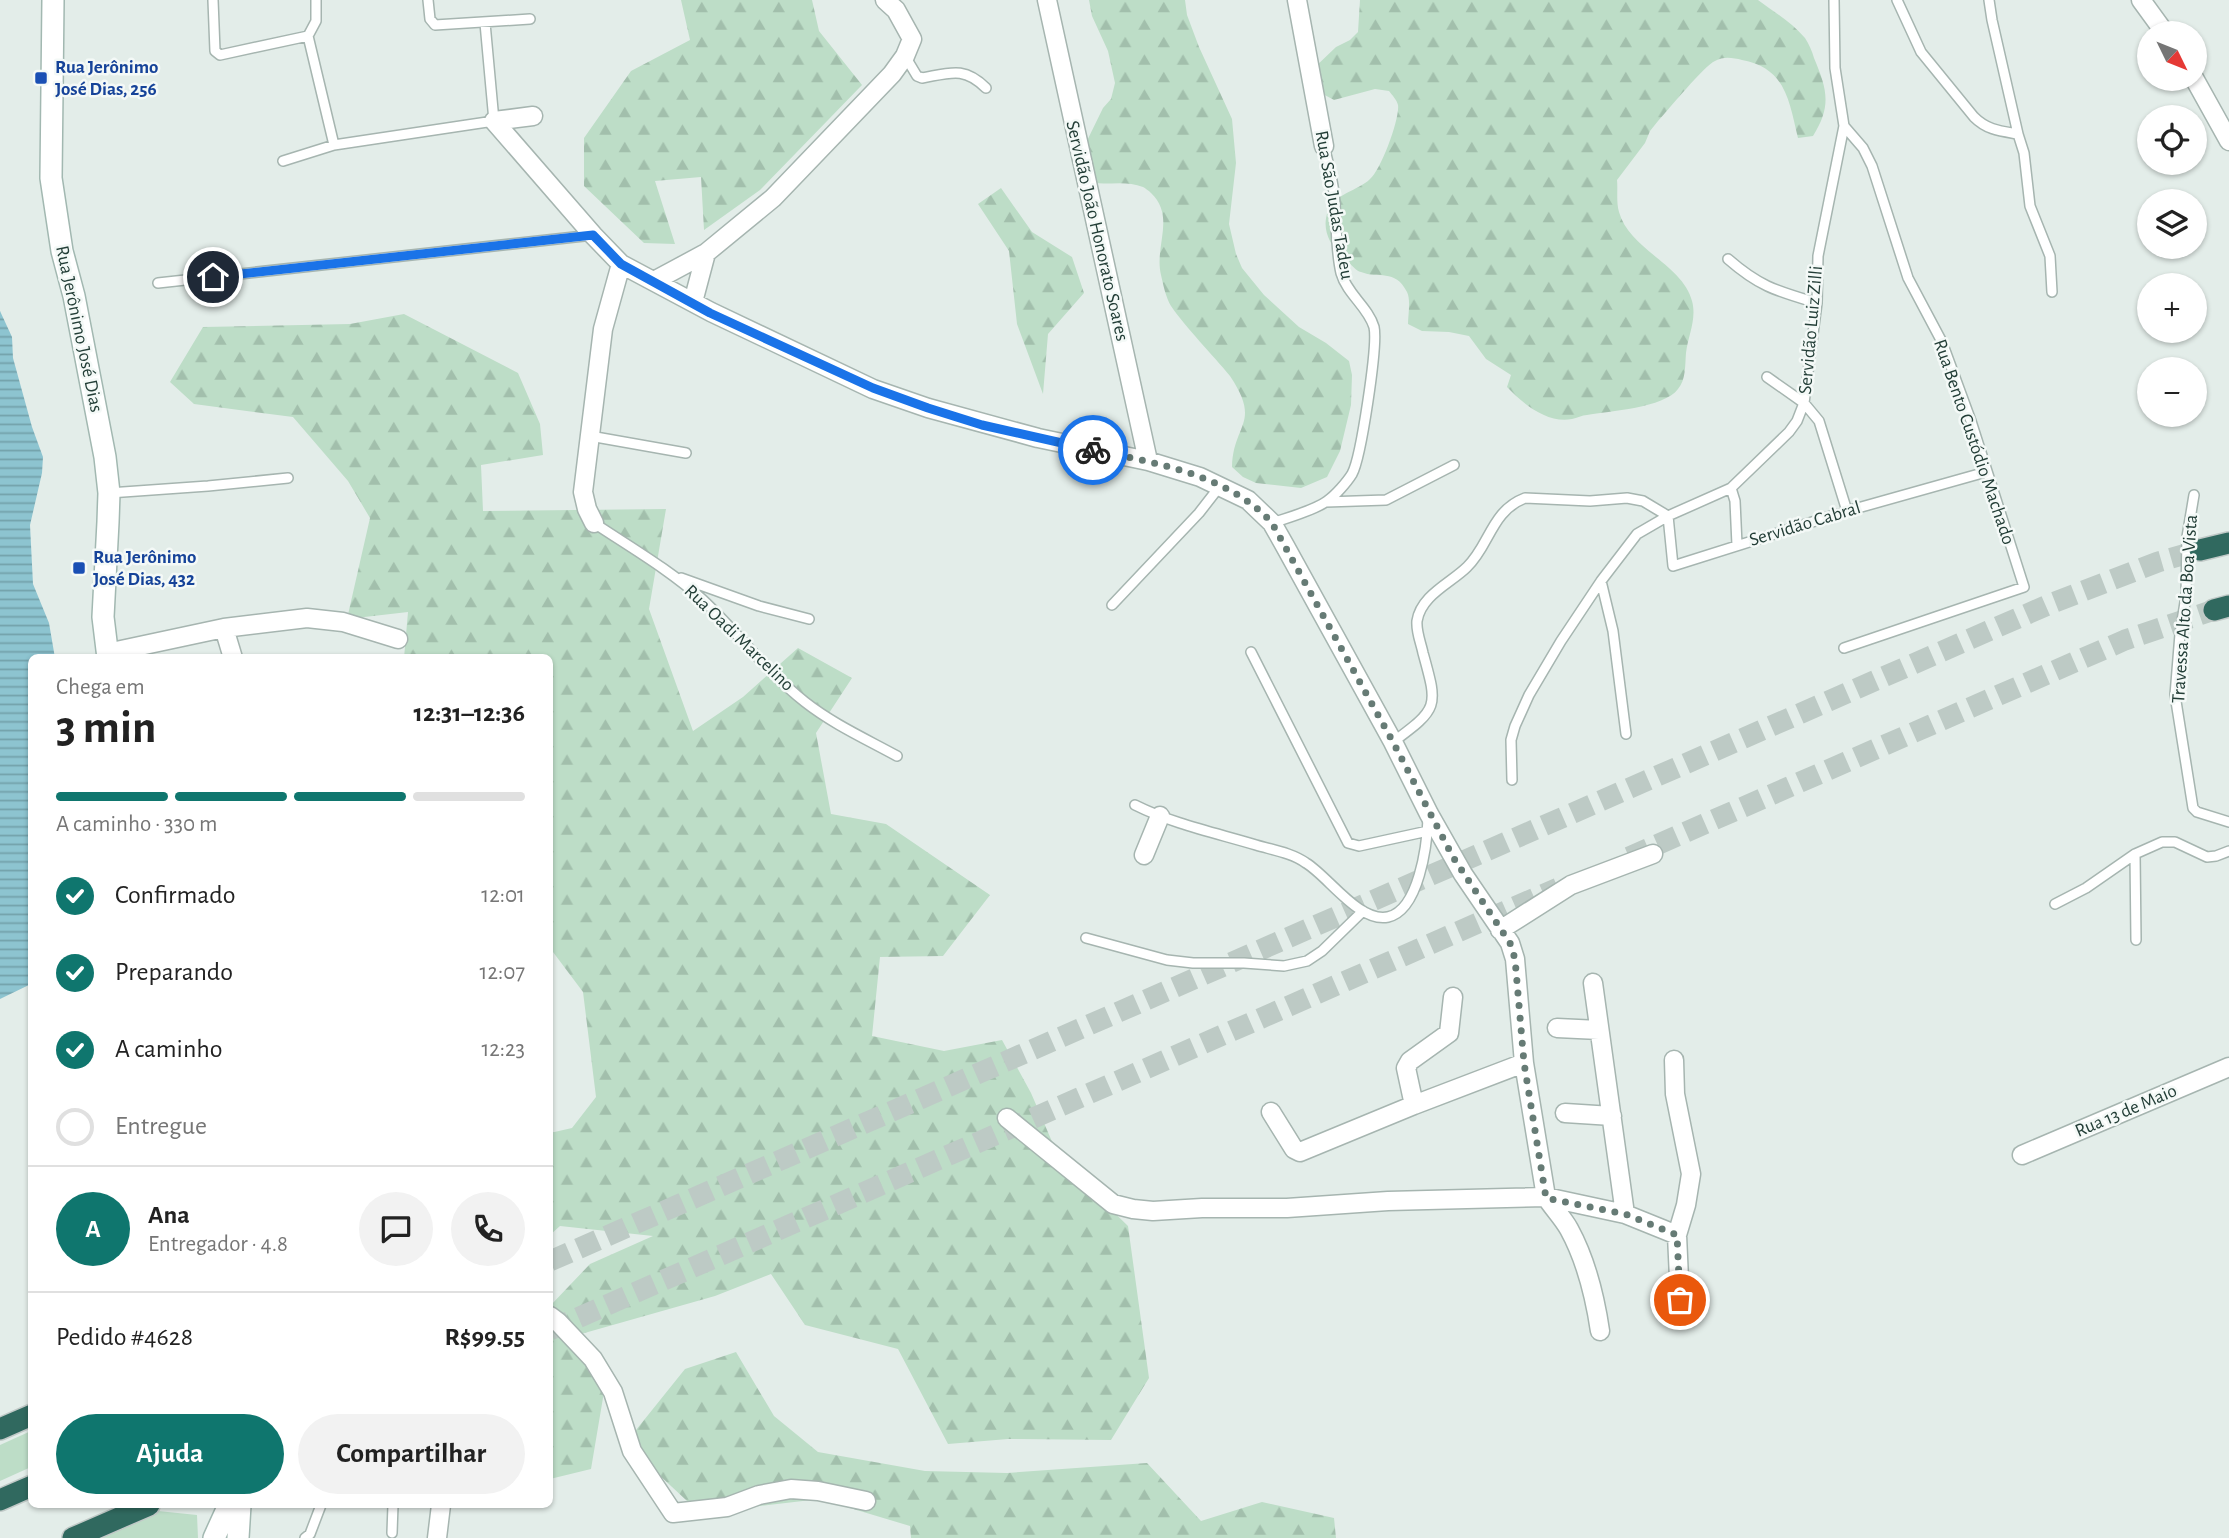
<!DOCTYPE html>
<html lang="pt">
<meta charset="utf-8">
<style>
:root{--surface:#fff;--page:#f2f2f2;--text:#222;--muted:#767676;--line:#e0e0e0;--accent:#0f766e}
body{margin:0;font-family:"Alegreya Sans",sans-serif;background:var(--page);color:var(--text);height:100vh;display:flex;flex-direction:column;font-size:26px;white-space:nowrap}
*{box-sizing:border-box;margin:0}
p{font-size:23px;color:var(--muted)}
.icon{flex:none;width:38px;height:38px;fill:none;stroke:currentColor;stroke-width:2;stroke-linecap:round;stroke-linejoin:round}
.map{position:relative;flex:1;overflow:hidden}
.sheet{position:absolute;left:28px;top:654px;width:525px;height:854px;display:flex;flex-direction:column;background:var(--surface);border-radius:10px;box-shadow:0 2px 5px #0004}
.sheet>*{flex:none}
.needle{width:46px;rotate:133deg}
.fabs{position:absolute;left:2137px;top:21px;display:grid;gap:14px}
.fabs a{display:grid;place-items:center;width:70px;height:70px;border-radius:50%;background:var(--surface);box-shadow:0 2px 5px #0004;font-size:35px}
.pin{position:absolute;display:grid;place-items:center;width:60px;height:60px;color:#fff;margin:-30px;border:4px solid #fff;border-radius:50%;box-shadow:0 2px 7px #0007}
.courier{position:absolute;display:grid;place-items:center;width:70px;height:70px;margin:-35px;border:5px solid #1a73e8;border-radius:50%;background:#fff;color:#222;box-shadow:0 2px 9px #0007}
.headline em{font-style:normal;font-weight:700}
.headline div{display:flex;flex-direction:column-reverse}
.headline{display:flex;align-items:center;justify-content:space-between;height:119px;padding:0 28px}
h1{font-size:46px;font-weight:700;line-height:52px}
.bar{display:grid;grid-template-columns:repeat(4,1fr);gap:10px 7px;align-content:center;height:84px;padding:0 28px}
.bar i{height:9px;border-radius:5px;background:var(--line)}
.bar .active{background:var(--accent)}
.bar p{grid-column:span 4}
.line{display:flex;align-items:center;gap:18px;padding:0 28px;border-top:2px solid var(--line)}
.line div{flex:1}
.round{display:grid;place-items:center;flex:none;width:74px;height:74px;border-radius:37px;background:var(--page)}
ol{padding:0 28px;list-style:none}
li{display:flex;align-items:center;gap:21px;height:77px}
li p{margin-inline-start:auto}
li .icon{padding:7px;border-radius:50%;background:var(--accent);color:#fff;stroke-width:4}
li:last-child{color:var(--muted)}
li i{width:38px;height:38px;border:4px solid var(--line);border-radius:50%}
.primary-button{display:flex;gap:14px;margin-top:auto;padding:14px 28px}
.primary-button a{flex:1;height:80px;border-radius:42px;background:var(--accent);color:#fff;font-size:28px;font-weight:700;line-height:80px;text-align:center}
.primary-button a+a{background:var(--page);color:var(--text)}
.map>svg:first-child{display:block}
</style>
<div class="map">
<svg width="2229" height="1538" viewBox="0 0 2229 1538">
<defs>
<pattern id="forest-firs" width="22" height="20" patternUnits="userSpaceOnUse" patternTransform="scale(1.75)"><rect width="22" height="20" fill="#bdddc7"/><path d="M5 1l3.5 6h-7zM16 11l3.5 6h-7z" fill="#a2bfac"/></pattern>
<pattern id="water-rules" width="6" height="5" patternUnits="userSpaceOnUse" patternTransform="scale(1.75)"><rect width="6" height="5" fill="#8dc4d0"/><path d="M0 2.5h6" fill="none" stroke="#73a1aa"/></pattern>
</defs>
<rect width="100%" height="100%" fill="#e3ede9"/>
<!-- grass -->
<path fill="#bdddc7" d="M31,1431V1467L0,1481V1445Z
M158,1511L197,1515L198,1538H102Z"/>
<!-- forest -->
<path fill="url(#forest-firs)" d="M681,0H812L819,31L862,85L760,190L704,230L701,177L655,181L675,244L644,243L584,186V138L631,71L690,40Z
M1089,0H1185L1187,15L1199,47L1232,119L1236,163L1229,224L1236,254L1242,268L1264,295L1299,327L1326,343L1349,361L1352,375L1351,405L1340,451L1327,477L1301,488L1256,483L1243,477L1232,467C1233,423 1262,424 1230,376C1213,355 1186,328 1171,306C1166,298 1163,284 1161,275C1154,246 1176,217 1151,193C1149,191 1145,188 1143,187C1124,179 1103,187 1084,181L1081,153L1103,108L1111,99L1115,83L1108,51L1092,16Z
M1360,0H1758C1774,12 1791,22 1805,38C1809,44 1812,51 1814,58C1827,89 1832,106 1813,136L1798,138C1789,101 1786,68 1742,60C1733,58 1724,56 1715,61C1704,66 1669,109 1658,121L1650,131L1645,143L1617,180C1618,189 1616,202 1619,212C1629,249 1683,265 1692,301C1697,319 1688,336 1686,353C1685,365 1686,380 1678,389C1664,408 1609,411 1587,415C1582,415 1577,418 1572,419C1548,424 1523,404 1507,387L1511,375L1486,359L1469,336L1449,332L1422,331L1408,324C1408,315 1411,300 1407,292C1395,268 1378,279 1361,272C1356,271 1352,265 1348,262C1333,250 1320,232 1328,211C1335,193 1358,191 1370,179C1381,170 1400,118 1398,105C1397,100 1392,95 1389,91L1375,89L1334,100L1321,93L1313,69L1336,47L1350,40L1358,32Z
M1001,188L1032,232L1072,257L1084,293L1048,334L1043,394L1017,324L1009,251L978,204Z
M404,314L518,373L540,424L543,455L481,465L483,511L666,509L649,609L693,731L743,697L798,648L852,678L816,733L831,814L886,824L990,895L943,956L880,957L872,1036L944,1051L1002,1040L1031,1093L1060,1160L1128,1226L1149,1378L1111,1440L1008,1439L948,1444L898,1349L805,1325L771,1274L715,1296L581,1334L605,1386L591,1469L550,1479V1306L590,1264L653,1236L560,1226L550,1235V1133L572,1128L596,1097L583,992L550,948V658H404L408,612L347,619L370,518L348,481L293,417L194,404L170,382L203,327L350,324Z
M736,1352L774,1416L818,1452L925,1471L1007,1473L1147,1463L1201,1521L1262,1502L1334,1518L1336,1538H911L910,1526L820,1499L700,1513L657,1473L632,1435L685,1369Z"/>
<!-- water -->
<path fill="url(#water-rules)" d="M0,311L12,337L13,358L32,427L43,457L42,473L30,525L33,584L49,623L55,658H32L31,984L0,999Z"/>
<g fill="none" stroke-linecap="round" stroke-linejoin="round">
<!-- highway-tunnel -->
<path stroke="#bdcac5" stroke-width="21" stroke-dasharray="21 10" stroke-linecap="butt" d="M1629,857L2125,640L2214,610
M550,1261L2050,604L2158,562L2200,550
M550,1330L1558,888"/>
<defs>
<path id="lane" d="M213,0L215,51L220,55L308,36
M316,0V21L308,36L334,145
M428,0L430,19L435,25L530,19
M1897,0L1921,52L1974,117C1987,130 2000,131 2018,134L1992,20L1989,0
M905,56L917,76L922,78C950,73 964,66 986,88
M2018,134L2024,153L2030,206L2050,256L2052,292
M283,161L334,145L494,121L485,23
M1728,259C1760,287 1777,291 1817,303
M158,283L593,235
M1767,377L1804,403L1819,421L1847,511
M590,436L686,453
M1731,488L1735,501L1737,545
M109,493L208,486L288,478
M2194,495L2187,537L2186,596L2180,634L2175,695L2193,808L2197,812L2229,822
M1326,502L1386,500L1454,465
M594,523C630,547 670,570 703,600C738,633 767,672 805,702C833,724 866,739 897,756
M1272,523C1287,518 1315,510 1327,501C1335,496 1347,482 1352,474C1361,458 1378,345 1374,327C1368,307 1347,294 1341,273C1335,247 1337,219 1334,193C1332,177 1328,162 1324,146
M681,578L759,606L809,619
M1601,581L1613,631L1626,734
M1112,605L1199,513L1220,486
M1844,648L2024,587L1971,421L1942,342L1908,278L1872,166L1863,148L1844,126
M1251,652L1348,843L1359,846L1428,831
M1393,742C1439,708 1438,707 1423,653C1421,643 1416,632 1417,621C1421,595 1451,583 1467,567C1490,545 1491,511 1525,498L1590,501L1627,498L1643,501L1668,516L1731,488L1789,432L1797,421L1804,403L1817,303L1818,256L1844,126L1835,68L1834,0
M1512,780L1511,740L1515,726L1529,695L1561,641L1601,581L1637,534L1668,516L1673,566L1847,511L1986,472
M1135,805C1173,824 1216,833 1256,845C1273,850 1292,853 1306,863C1328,876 1359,923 1388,917C1419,910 1427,845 1428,819
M2135,854L2136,940
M2055,904L2086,888L2135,854L2162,842H2175L2207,857L2216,856L2229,851
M1086,938L1167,960L1193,963H1244L1284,966L1307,961L1322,951L1363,911
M392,1533L393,1505
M305,1538L310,1534L321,1505"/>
<path id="street" d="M1047,0L1148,461
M1297,0L1324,146
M2141,0L2165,33
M2194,78L2229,141
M494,121L593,235L621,264L711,312L873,389L928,408L1038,438L1148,461L1200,477L1248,500L1272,523L1285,546L1393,742L1429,814L1463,874L1510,943L1515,959L1524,1063L1546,1197L1625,1214L1677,1235L1680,1300
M494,121L533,116
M654,281L706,253L773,198L892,74L905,56L912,39L896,10L885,0
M693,302L706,253
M594,523L587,509L583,492L603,329L621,264
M224,628L233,658
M107,653L224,628L307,618L343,622L398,639
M1144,855L1160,816
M1500,930L1571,885L1653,854
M1593,983L1625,1214
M1557,1028L1599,1030
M1674,1060L1675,1094L1691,1174L1686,1205L1677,1235
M1414,1105L1406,1068L1410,1061L1449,1033L1453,997
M1271,1112L1294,1149L1300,1152L1414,1105L1524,1063
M1565,1113L1612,1116
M1007,1118L1113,1204L1133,1209L1153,1211L1202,1208H1287L1388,1201L1546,1197C1553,1208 1563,1218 1569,1229C1586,1260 1595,1297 1600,1331
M2022,1155L2229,1067
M550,1316L558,1322L593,1359L613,1392L632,1451L673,1513L727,1507L759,1495L791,1489L818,1491L866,1501
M437,1538L441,1505"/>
<path id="secondary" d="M53,0L51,178L62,251L74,296L105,457L109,493L108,522L103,617L108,658
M214,1538L229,1505
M238,1538L240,1505"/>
<path id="highway" d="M2200,550L2229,543
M2214,610L2229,606
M0,1429L32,1415
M0,1500L32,1486
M73,1538L149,1505"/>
</defs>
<!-- lane casing -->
<use href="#lane" stroke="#a6b5b0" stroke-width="12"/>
<!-- street casing -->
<use href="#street" stroke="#a6b5b0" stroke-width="21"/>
<!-- secondary casing -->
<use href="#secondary" stroke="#a2b8b1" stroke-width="24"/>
<!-- highway casing -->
<use href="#highway" stroke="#c1c9c7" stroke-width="24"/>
<!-- lane -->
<use href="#lane" stroke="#fff" stroke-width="9"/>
<!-- street -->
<use href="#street" stroke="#fff" stroke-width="18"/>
<!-- secondary -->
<use href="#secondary" stroke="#fff" stroke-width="21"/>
<!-- highway -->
<use href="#highway" stroke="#30695f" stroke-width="21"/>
</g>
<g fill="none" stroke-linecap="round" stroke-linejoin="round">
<!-- done -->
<path stroke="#667b75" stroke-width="7" stroke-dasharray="0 12.6" d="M1093,450C1155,463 1228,474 1272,523L1393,742L1453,857L1510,943L1515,959L1524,1063L1546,1198L1625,1214L1677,1235L1680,1300"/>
<!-- route -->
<path stroke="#1a73e8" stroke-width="9" d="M213,277L593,235L621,264L710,313L873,388L928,408L982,425L1093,450"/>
</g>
<!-- markers -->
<g fill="#1a4fb4" stroke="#f4f9f7" stroke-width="2.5">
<rect x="34" y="71" width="14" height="14" rx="3.5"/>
<rect x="72" y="561" width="14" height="14" rx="3.5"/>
</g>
<g text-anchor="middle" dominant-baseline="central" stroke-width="5" stroke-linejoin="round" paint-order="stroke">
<!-- transit labels -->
<g font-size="19" font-weight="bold" fill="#164399" stroke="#f4f9f7" text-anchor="start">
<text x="55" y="67">Rua Jerônimo<tspan x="55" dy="22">José Dias, 256</tspan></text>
<text x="93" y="557">Rua Jerônimo<tspan x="93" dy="22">José Dias, 432</tspan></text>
</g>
<!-- street labels -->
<g font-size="19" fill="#233e37" stroke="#f4f9f7">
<text transform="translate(1334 205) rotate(80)">Rua São Judas Tadeu</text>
<text transform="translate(1097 231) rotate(77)">Servidão João Honorato Soares</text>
<text transform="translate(79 329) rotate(78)">Rua Jerônimo José Dias</text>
<text transform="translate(1811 330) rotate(-85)">Servidão Luiz Zilli</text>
<text transform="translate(1974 442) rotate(71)">Rua Bento Custódio Machado</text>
<text transform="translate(1805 524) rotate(-17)">Servidão Cabral</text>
<text transform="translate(2185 609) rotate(-86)">Travessa Alto da Boa Vista</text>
<text transform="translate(739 638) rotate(44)">Rua Oadi Marcelino</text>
<text transform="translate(2126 1111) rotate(-23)">Rua 13 de Maio</text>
</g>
</g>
</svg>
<div class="fabs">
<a><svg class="needle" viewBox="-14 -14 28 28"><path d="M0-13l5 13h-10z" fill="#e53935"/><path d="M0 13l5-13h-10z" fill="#767676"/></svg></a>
<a><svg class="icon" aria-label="locate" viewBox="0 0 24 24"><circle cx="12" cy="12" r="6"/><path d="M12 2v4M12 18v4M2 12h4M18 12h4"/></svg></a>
<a><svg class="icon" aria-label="layers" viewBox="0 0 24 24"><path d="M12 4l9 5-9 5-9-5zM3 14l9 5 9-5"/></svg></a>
<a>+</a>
<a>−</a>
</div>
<div class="pin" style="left:1680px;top:1300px;background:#ea580c"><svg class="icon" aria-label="bag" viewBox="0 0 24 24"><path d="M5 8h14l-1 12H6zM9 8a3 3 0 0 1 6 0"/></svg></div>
<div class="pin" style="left:213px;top:277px;background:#1f2937"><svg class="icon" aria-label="home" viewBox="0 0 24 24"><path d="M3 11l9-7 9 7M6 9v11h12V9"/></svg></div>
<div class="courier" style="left:1093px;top:450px"><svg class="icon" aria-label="bike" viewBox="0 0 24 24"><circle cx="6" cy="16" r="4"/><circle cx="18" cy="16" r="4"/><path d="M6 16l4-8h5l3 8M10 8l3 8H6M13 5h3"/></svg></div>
<section class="sheet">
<div class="headline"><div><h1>3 min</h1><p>Chega em</p></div><em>12:31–12:36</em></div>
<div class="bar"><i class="active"></i><i class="active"></i><i class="active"></i><i></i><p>A caminho · 330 m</p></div>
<ol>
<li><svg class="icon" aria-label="check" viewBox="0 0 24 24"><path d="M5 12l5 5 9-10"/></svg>Confirmado<p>12:01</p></li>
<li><svg class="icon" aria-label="check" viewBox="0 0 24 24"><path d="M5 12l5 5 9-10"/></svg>Preparando<p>12:07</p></li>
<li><svg class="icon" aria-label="check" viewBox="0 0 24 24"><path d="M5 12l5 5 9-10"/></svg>A caminho<p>12:23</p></li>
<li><i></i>Entregue</li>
</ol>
<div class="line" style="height:126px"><b class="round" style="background:var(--accent);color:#fff">A</b><div><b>Ana</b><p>Entregador · 4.8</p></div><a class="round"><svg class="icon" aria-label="chat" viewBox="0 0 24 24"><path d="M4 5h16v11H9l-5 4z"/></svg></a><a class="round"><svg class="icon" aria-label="phone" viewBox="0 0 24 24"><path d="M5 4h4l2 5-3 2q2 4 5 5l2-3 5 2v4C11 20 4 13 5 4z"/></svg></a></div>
<div class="line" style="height:91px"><div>Pedido #4628</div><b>R$99.55</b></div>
<div class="primary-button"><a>Ajuda</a><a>Compartilhar</a></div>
</section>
</div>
